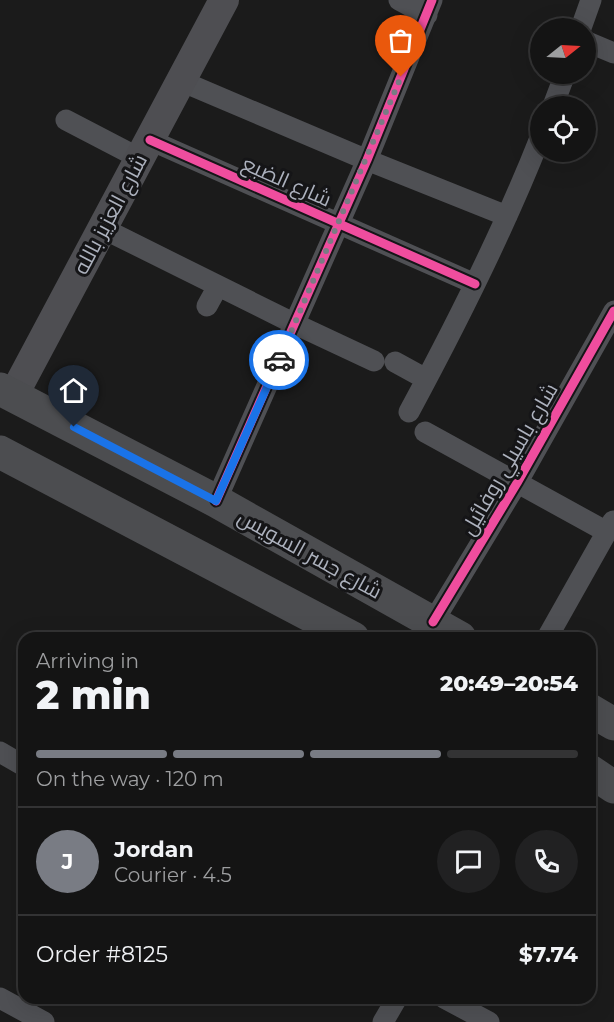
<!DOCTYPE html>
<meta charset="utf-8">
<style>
:root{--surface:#141414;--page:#212122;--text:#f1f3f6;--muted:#9d9ea0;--line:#333334;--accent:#797c84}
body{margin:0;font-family:Montserrat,Cairo,sans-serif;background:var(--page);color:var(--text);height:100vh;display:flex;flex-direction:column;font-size:22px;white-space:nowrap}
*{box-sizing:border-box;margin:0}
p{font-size:20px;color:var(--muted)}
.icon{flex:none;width:33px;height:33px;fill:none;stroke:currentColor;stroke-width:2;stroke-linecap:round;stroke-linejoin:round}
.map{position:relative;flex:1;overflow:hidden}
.sheet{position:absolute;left:18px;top:632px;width:578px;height:372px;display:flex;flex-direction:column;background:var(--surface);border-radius:18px;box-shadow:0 6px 24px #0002,0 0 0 2px var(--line)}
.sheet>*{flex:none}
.needle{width:39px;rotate:72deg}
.controls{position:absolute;left:530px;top:18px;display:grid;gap:12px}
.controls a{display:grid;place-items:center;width:66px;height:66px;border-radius:50%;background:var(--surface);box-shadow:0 6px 24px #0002,0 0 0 2px var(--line);font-size:30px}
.pin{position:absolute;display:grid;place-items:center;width:51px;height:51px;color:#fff;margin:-62px -26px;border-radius:50% 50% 50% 0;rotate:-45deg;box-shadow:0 0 6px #0007}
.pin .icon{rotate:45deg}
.courier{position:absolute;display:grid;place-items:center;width:60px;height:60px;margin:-30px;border:4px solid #1a73e8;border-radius:50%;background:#fff;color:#222;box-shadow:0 2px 8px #0007}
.overview em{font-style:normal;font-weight:800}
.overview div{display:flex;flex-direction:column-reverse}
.overview{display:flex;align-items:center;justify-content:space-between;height:102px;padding:0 18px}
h1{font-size:39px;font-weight:800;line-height:45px}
.bar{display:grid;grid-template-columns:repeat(4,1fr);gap:9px 6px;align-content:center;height:72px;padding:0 18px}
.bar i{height:8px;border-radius:4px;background:var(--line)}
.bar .active{background:var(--accent)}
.bar p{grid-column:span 4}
.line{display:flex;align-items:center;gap:15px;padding:0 18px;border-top:2px solid var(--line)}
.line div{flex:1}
.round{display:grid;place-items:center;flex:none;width:63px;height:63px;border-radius:32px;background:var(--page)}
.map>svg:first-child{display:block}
</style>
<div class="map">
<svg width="614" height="1022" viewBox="0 0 614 1022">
<rect width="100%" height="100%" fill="#1b1b1b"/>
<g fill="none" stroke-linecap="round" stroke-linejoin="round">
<!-- street -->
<path stroke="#4f5054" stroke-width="21" d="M399,0L427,15
M581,28L591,0
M585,41L614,53
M181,81L367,160L507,216
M553,106L565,74
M66,120L139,158
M150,140L475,284
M102,228L295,324L374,361
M207,306L218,286
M395,362L426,379
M409,412C457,323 503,232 540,138
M425,432L607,532
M216,501L367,160L432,0
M433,622L517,483L614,311
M547,638L613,521
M0,752L24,766
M0,998L44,1022
M444,998L489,1022
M383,1022L397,998"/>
<!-- secondary -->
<path stroke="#4e4e52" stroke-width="30" d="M13,396L224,0"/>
<!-- primary -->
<path stroke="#4c4d50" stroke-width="33" d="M0,389L216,501L460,638
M0,452L353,638
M590,710L614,724
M590,771L614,787"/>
<defs>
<path id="cycleway" d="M150,140L475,284
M216,501L367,160L432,0
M433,622L517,483L614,311"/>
</defs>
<!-- cycleway casing -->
<use href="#cycleway" stroke="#151517" stroke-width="13"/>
<!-- cycleway -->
<use href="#cycleway" stroke="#ef4d9e" stroke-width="9"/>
</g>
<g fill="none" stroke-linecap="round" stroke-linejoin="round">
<!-- done -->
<path stroke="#797c84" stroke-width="6" stroke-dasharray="0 10.8" d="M279,360L401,77"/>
<!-- route -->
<path stroke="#1a73e8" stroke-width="8" d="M74,427L216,501L279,360"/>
</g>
<g text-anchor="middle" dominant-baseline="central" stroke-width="6" stroke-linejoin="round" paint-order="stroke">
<!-- street labels -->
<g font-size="21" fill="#acb1bd" stroke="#151517">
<text transform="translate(287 181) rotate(24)">شارع الضبع</text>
<text transform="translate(110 214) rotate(-62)">شارع العزيز بالله</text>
<text transform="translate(509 459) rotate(-60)">شارع باسيلي روفائيل</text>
<text transform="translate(310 554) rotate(29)">شارع جسر السويس</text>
</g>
</g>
</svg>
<div class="controls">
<a><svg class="needle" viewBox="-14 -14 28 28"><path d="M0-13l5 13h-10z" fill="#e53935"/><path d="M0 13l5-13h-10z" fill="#9d9ea0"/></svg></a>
<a><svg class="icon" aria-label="locate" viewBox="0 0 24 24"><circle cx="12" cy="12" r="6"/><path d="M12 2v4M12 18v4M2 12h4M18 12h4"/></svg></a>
</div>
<div class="pin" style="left:401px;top:77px;background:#ea580c"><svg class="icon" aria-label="bag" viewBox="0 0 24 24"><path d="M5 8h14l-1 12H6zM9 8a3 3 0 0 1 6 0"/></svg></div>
<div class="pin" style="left:74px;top:427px;background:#1f2937"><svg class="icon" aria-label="home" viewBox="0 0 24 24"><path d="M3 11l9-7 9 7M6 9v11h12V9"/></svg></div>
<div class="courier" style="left:279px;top:360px"><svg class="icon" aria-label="car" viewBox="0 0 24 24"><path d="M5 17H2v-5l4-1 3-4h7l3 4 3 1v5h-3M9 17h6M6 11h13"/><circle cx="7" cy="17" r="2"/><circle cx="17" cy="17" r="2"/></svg></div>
<section class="sheet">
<div class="overview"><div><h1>2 min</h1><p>Arriving in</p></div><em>20:49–20:54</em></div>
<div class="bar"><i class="active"></i><i class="active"></i><i class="active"></i><i></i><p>On the way · 120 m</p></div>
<div class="line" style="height:108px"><b class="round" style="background:var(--accent);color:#fff">J</b><div><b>Jordan</b><p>Courier · 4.5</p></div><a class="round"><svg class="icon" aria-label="chat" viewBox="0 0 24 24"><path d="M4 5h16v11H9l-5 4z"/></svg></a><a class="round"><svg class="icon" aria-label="phone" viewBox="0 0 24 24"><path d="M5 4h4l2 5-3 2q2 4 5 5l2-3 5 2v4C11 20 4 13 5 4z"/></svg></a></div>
<div class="line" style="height:78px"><div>Order #8125</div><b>$7.74</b></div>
</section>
</div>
